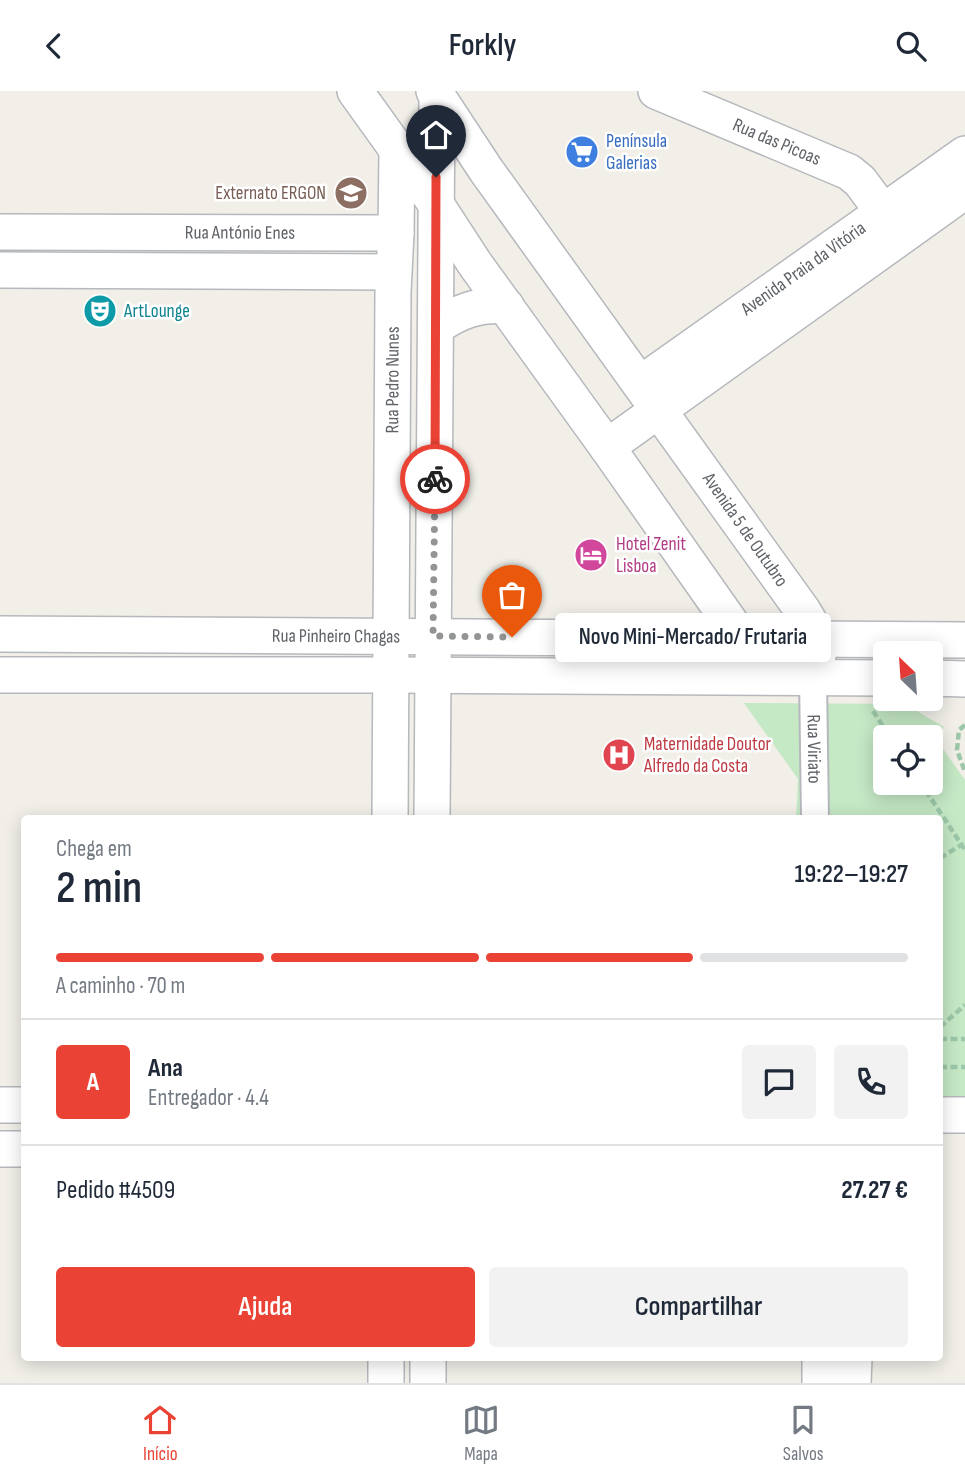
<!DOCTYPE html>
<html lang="pt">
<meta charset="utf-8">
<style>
:root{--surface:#fff;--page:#f2f2f3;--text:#1f2937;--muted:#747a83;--line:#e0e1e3;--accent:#ea4335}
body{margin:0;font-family:"Sofia Sans Condensed",sans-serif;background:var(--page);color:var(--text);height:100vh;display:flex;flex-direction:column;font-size:26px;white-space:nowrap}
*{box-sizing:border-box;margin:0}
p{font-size:23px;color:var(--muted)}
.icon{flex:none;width:38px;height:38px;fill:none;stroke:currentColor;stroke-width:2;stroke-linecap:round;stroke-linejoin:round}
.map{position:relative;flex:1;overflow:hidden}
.panel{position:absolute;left:21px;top:724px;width:922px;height:546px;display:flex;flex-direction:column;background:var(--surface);border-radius:7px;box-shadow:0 4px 18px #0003}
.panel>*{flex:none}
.needle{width:46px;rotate:335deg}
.tools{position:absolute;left:873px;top:550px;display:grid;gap:14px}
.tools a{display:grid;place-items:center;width:70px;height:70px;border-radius:7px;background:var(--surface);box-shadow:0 4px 18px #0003;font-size:35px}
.pin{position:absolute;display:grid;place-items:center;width:60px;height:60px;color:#fff;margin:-72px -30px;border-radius:50% 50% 50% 0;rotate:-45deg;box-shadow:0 0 7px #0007}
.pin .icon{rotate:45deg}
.courier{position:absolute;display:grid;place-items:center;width:70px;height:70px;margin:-35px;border:5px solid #ea4335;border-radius:50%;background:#fff;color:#222;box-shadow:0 2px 9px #0007}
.bubble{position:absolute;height:49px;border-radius:7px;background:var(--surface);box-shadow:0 4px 18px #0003;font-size:23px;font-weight:600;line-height:49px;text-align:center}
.summary em{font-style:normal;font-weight:600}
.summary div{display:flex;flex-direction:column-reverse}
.summary{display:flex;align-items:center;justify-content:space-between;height:119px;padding:0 35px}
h1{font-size:46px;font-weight:600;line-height:52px}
.bar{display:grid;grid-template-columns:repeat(4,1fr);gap:10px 7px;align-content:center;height:84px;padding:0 35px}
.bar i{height:9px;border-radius:5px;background:var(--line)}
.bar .selected{background:var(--accent)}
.bar p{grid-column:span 4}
.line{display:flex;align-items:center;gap:18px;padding:0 35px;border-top:2px solid var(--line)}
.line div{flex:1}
.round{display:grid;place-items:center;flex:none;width:74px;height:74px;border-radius:7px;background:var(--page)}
.button{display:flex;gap:14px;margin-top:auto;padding:14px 35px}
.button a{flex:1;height:80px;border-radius:7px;background:var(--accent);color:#fff;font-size:28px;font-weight:600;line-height:80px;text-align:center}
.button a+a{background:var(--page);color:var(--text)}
header{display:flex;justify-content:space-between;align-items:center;height:91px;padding:0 35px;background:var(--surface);font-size:32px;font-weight:600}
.dock{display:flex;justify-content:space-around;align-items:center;height:98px;border-top:2px solid var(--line);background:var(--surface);font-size:19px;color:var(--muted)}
.dock a{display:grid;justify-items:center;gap:4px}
.dock .selected{color:var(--accent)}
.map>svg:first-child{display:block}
</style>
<header><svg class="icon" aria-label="back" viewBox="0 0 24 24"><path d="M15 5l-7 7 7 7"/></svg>Forkly<svg class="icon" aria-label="search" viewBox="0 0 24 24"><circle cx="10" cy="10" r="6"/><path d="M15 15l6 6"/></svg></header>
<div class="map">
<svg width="965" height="1292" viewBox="0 0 965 1292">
<rect width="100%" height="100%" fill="#f1efe8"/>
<!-- green -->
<path fill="#c5e8c5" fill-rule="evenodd" d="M744,612L905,613L944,636L936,648L965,689V1015H940V728H796L798,688ZM886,646H931V691H886Z"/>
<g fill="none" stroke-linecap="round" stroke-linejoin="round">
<defs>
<g id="pedestrian">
<path id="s1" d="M813,586L815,728"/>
</g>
<g id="minor">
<path d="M355,0L436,113L475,173L607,356L742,548C758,566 775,579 799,586C830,561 821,551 803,520L486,79L434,0"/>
<path id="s2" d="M656,0L849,81L860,90L883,121"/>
<path id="s3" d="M0,141L396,142L397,59"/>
<path d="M0,179L393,181"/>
<path d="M436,236C458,221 479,212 506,215"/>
<path id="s4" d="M640,293L965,63"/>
<path d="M607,356L965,100"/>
<path id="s5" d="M0,543L965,549"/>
<path d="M0,584H391L886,587"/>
<path d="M931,587L965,588"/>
<path id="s6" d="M390,728L393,201L396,142"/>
<path d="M432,728L437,4"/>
<path d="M0,1014H24"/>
<path d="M940,1024H965"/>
<path d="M0,1058H24"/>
<path d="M386,1292V1267"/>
<path d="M428,1292V1267"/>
<path d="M820,1292V1267"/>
<path d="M853,1292L854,1267"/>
</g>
</defs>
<!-- pedestrian casing -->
<use href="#pedestrian" stroke="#b5b8bc" stroke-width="30"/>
<!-- minor casing -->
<use href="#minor" stroke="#b5b8bc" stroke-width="38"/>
<!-- path -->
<path stroke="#9cc7a9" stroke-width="4.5" stroke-dasharray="7 3.5" stroke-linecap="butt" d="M873,620L890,646
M965,634L959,639L957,659L965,681
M878,645L880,649L886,647
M920,691L965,759
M940,767L963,753
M940,936L965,914
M940,948H965
M940,976H965"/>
<!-- pedestrian -->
<use href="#pedestrian" stroke="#fff" stroke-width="26"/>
<!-- minor -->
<use href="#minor" stroke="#fff" stroke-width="35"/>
</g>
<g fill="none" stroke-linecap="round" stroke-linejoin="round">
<!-- done -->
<path stroke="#929495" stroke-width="7" stroke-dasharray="0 12.6" d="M435,388L433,545L512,546"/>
<!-- route -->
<path stroke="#ea4335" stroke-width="9" d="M435,388L436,86"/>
</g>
<!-- icons -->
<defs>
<symbol id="supermarket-disc" viewBox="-11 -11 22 22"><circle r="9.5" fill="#3f7fe0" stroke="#fff"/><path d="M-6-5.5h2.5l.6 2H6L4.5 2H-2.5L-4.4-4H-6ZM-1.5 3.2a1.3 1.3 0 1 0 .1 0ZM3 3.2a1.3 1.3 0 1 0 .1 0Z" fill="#fff"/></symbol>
<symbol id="school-disc" viewBox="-11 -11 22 22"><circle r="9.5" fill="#8d6e63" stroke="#fff"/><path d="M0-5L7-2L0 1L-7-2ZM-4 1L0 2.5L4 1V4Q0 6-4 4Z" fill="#fff"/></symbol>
<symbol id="theatre-disc" viewBox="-11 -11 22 22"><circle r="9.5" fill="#0f9aa8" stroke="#fff"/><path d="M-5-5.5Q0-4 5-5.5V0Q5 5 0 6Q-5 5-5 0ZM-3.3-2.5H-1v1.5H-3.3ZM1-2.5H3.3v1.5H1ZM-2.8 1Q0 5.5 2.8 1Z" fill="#fff"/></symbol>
<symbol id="hotel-disc" viewBox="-11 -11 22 22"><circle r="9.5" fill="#d1479c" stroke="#fff"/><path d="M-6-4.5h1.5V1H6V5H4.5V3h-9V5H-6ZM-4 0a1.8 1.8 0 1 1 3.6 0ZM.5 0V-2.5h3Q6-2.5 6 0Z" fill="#fff"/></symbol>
<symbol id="hospital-disc" viewBox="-11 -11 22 22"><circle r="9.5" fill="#e0444e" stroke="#fff"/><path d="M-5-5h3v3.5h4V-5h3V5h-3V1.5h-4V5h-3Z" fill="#fff"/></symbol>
</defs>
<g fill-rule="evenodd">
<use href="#supermarket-disc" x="563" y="42" width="38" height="38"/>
<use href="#school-disc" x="332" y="83" width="38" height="38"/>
<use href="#theatre-disc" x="81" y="201" width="38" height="38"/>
<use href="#hotel-disc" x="572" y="445" width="38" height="38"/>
<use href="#hospital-disc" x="600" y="645" width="38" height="38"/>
</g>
<g text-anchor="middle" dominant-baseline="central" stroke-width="5" stroke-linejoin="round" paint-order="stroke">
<!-- shop labels -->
<g font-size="19" fill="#366cbe" stroke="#fff" text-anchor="start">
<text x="606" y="50">Península<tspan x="606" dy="22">Galerias</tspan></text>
</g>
<!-- street labels -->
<g font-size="19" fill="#5f6368" stroke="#fff">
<text stroke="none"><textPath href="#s2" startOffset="131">Rua das Picoas</textPath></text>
<text stroke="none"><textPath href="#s3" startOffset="240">Rua António Enes</textPath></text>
<text stroke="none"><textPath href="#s4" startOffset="200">Avenida Praia da Vitória</textPath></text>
<text stroke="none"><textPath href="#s6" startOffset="439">Rua Pedro Nunes</textPath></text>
<text transform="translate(745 439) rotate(55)">Avenida 5 de Outubro</text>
<text stroke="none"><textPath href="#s5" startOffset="336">Rua Pinheiro Chagas</textPath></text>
<text stroke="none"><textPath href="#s1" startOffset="72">Rua Viriato</textPath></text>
</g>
<!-- education labels -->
<g font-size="19" fill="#785e54" stroke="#fff" text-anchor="end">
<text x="326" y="102">Externato ERGON</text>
</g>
<!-- culture labels -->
<g font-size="19" fill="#0d838f" stroke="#fff" text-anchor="start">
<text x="124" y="220">ArtLounge</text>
</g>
<!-- hotel labels -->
<g font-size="19" fill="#b23c85" stroke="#fff" text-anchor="start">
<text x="616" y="453">Hotel Zenit<tspan x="616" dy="22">Lisboa</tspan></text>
</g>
<!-- health labels -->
<g font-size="19" fill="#be3a42" stroke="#fff" text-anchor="start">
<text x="644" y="653">Maternidade Doutor<tspan x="644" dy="22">Alfredo da Costa</tspan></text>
</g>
</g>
</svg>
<div class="tools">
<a><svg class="needle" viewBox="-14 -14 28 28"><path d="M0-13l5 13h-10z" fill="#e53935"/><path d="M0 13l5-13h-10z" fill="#747a83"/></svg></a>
<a><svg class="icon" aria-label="locate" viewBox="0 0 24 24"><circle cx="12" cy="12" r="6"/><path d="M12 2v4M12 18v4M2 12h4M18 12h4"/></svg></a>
</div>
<div class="pin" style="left:512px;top:546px;background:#ea580c"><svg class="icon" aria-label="bag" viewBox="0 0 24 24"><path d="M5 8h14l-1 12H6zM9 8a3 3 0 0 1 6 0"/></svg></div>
<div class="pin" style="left:436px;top:86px;background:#1f2937"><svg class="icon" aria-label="home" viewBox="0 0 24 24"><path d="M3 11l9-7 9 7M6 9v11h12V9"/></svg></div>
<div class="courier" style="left:435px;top:388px"><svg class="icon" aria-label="bike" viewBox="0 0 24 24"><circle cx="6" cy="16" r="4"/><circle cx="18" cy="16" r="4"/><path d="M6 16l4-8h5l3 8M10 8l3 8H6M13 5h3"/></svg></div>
<div class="bubble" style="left:555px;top:522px;width:276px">Novo Mini-Mercado/ Frutaria</div>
<section class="panel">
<div class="summary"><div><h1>2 min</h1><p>Chega em</p></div><em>19:22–19:27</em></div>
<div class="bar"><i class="selected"></i><i class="selected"></i><i class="selected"></i><i></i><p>A caminho · 70 m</p></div>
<div class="line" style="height:126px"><b class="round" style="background:var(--accent);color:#fff">A</b><div><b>Ana</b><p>Entregador · 4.4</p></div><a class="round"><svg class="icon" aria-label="chat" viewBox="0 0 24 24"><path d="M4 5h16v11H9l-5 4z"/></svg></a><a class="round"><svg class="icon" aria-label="phone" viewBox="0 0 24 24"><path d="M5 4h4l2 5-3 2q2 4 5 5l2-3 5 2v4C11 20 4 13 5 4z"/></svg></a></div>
<div class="line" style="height:91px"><div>Pedido #4509</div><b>27.27 €</b></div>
<div class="button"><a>Ajuda</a><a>Compartilhar</a></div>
</section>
</div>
<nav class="dock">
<a class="selected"><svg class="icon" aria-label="home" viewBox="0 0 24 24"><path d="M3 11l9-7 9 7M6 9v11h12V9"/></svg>Início</a>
<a><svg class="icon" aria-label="map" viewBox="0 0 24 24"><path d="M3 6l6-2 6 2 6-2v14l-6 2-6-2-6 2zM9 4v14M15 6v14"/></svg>Mapa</a>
<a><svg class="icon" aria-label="saved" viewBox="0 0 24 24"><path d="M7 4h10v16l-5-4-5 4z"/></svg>Salvos</a>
</nav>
